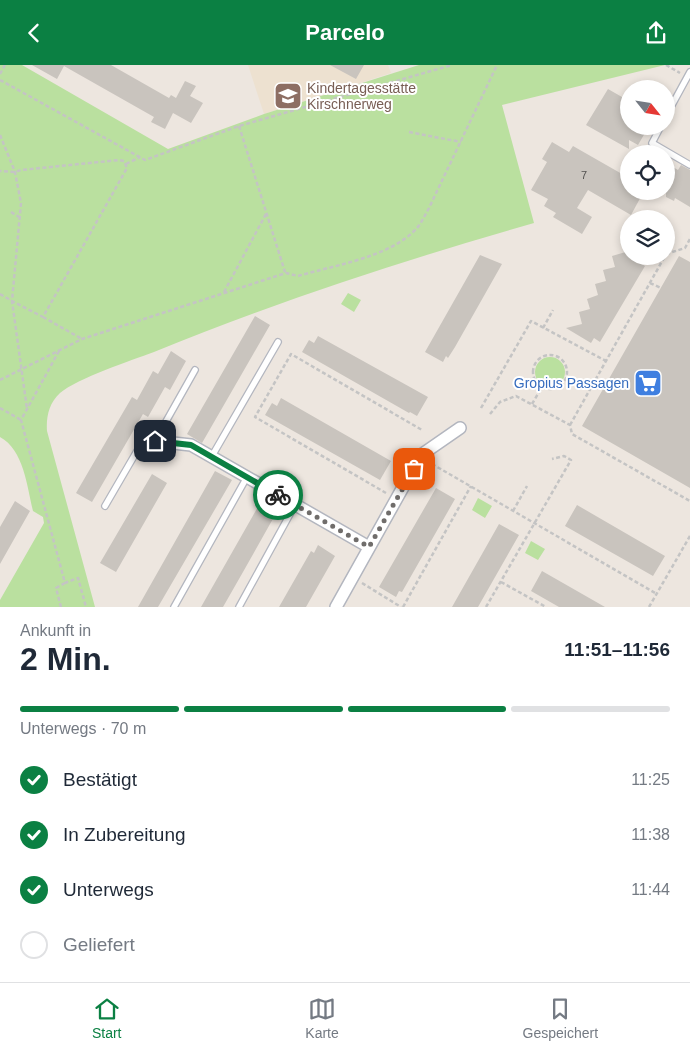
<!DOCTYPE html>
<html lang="de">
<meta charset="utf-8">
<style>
:root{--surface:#fff;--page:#f2f2f3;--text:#1f2937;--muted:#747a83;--line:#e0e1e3;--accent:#0b8043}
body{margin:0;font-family:Helvetica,sans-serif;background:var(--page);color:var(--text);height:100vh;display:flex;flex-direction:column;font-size:19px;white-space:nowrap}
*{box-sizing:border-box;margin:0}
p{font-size:16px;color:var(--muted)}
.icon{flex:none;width:28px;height:28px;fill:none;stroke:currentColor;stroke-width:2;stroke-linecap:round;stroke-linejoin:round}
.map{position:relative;height:542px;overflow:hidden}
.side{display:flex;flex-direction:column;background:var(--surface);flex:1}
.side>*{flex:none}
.needle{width:32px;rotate:120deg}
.tools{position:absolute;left:620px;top:15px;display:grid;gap:10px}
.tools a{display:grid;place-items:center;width:55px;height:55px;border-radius:50%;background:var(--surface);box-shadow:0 2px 8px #0003;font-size:25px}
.pin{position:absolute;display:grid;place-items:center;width:42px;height:42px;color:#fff;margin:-21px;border-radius:10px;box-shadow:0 2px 8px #0006}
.courier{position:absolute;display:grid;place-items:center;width:50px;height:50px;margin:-25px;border:4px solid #0b8043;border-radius:50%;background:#fff;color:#222;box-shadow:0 1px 6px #0007}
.headline em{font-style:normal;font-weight:600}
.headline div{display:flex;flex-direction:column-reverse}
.headline{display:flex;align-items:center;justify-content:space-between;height:85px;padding:0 20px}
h1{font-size:32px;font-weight:600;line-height:38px}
.bar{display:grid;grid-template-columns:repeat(4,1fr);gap:8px 5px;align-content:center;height:60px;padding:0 20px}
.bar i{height:6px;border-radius:4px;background:var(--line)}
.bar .on{background:var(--accent)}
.bar p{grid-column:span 4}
ol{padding:0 20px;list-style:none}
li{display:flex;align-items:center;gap:15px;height:55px}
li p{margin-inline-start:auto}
li .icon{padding:5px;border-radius:50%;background:var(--accent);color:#fff;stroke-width:4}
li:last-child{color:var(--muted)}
li i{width:28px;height:28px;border:2px solid var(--line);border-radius:50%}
header{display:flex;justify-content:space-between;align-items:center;height:65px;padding:0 20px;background:var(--accent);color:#fff;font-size:22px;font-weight:600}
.tab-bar{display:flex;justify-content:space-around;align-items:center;height:70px;border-top:1px solid var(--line);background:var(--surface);font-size:14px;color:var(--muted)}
.tab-bar a{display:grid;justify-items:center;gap:2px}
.tab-bar .on{color:var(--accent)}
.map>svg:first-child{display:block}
</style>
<header><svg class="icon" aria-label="back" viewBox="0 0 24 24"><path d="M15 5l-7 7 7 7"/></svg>Parcelo<svg class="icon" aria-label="share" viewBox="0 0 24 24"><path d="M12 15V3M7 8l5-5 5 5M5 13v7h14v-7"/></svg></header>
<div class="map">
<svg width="690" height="542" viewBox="0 0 690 542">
<rect width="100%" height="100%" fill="#ede6df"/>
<!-- education -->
<path fill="#ede1d0" d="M248,0H388L391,8L264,49Z"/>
<!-- green -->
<path fill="#bae09f" d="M0,0H22L168,84L264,49L419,0H665L502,40L534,158C405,195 278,236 154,287C130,296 78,313 60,328C49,338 46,352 47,366L95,542H0V535L44,458L43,452L33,446C27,422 24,385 0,372Z
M348,228L361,235L354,247L341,239Z
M535 307a15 15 0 1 1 30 0a15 15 0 1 1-30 0Z
M478,433L492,441L485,453L472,445Z
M531,476L545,484L538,495L525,488Z"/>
<!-- building -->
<path fill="#c9c4be" d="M32,0H111L169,33L171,30L176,33L185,16L196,21L190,31L203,38L191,58L173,48L165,64L151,57L154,52L64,1L57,14Z
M330,0H364L356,14Z
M608,24L629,36V61H649L638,80L629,75V84L586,60Z
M552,77L569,87L573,81L629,113V126H644L631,150L588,125L577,143L592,152L582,169L553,152L556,148L544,141L548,134L531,125L547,97L542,94Z
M666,98L678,105L681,100L690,105V142L675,133L674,136L666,132Z
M629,186V191H642L638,197L645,201L600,277L594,273L591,278L566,263L582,259L579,247L590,244L587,234L598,230L595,219L606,216L603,205L615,202L612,191Z
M480,190L502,199L455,282L448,293L446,291L443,297L425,287Z
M679,191L690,197V423L582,361Z
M255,251L270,260L202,378L187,369Z
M318,271L428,332L417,351L410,347L409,348L302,287L309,275L314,278Z
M171,286L186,296L170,325L165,322L148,352L143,349L92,437L76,428L132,332L137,335L153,306L158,309Z
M281,333L391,396L380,415L265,350L272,338L277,341Z
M215,406L232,415L158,542H138Z
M152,409L167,418L116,507L100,498Z
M436,423L455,434L402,527L399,526L396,532L379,522Z
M263,433L279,443L243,507L223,542H201Z
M15,436L30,446L0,499V462Z
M577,440L665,491L653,511L565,461Z
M499,459L519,470L478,542H452Z
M318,480L335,491L306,542H279L311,486L314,488Z
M542,506L605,542H559L531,526Z"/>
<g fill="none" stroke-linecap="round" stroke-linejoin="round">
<defs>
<path id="lane" d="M666,51L690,7
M661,61L652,78L690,100
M212,391L278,277
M105,441L137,386L155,376L195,305
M174,542L247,412
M239,542L295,440"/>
<path id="street" d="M155,376L191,380L369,482
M336,542L421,390L460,363"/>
</defs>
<!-- lane casing -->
<use href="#lane" stroke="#b3b6bf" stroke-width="8"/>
<!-- street casing -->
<use href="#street" stroke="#b3b6bf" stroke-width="14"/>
<!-- path -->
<path stroke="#c4c4c4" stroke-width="2.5" stroke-dasharray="4 2.5" stroke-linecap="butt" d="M666,0L680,8
M0,9L5,0
M0,15L145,95L239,61L452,0
M239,61L285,207
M409,67L461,77
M0,70L15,107L21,138L12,236L43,252L127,103L124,96L119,95L21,105L15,107L0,106
M126,99L140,92
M11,147L21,153
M666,189L685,183L690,174
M650,218L661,223
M224,227L267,147
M0,229L12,236L27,344
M43,252L82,274
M543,263L553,245
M59,286L21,355L65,518L78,513L86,542
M533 307a17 17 0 1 1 34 0a17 17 0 1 1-34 0Z
M0,315L82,274L286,208L298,211C335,200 391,192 417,163C422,157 425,150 429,143L497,0
M532,339L542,322
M0,343L21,355
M481,343L531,256L606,296
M490,349L500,337L516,331L570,360L572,369L690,436
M570,360L665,191
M432,399L657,529
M386,428L255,352L291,289L422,365
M513,446L527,421
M501,517L546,542
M362,518L401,542
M61,542L56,523L65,518
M403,542L471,421
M486,542L571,395L564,391L552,394
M649,542L690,471"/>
<!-- lane -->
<use href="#lane" stroke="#fff" stroke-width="5.5"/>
<!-- street -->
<use href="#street" stroke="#fff" stroke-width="11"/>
</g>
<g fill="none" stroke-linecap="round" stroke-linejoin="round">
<!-- done -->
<path stroke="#706d6b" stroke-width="5" stroke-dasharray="0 9" d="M278,430L369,482L414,404"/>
<!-- route -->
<path stroke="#0b8043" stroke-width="6" d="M155,376L191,380L278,430"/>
</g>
<!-- icons -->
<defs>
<symbol id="school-square" viewBox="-11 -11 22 22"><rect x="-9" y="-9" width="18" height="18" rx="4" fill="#8d6e63" stroke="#fff"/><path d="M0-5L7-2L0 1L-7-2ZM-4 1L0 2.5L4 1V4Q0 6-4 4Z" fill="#fff"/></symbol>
<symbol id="supermarket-square" viewBox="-11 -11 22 22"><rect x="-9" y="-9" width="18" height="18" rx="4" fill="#3f7fe0" stroke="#fff"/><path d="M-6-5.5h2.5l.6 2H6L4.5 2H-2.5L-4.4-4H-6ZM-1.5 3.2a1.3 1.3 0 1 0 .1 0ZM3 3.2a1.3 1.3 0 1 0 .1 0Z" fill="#fff"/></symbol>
</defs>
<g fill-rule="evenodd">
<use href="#school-square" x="272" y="15" width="32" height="32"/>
<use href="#supermarket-square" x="632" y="302" width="32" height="32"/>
</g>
<g text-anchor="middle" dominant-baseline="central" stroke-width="4" stroke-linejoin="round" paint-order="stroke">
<!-- number labels -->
<g font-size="11" fill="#535250">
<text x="584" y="110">7</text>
</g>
<!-- education labels -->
<g font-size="14" fill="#785e54" stroke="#fff" text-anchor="start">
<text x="307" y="23">Kindertagesstätte<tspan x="307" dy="16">Kirschnerweg</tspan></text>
</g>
<!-- shop labels -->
<g font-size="14" fill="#366cbe" stroke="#fff" text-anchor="end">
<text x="629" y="318">Gropius Passagen</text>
</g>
</g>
</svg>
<div class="tools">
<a><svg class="needle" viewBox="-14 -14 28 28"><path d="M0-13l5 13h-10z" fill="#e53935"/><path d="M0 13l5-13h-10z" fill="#747a83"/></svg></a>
<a><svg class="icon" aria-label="locate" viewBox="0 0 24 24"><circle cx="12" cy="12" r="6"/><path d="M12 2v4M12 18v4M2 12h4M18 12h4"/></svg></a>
<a><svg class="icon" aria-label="layers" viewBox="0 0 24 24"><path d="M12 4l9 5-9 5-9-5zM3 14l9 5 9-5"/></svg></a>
</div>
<div class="pin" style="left:414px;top:404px;background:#ea580c"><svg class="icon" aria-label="bag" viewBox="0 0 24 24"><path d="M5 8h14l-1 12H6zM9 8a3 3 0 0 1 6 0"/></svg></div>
<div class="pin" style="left:155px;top:376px;background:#1f2937"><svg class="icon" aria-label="home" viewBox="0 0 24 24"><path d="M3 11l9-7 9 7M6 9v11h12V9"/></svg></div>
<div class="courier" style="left:278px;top:430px"><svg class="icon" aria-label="bike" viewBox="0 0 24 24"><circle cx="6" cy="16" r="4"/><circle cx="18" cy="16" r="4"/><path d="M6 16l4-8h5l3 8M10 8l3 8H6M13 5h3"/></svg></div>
</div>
<section class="side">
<div class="headline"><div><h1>2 Min.</h1><p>Ankunft in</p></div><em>11:51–11:56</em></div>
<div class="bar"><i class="on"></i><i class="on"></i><i class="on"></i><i></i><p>Unterwegs · 70 m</p></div>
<ol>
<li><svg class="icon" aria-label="check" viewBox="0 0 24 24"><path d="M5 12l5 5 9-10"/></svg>Bestätigt<p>11:25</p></li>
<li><svg class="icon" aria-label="check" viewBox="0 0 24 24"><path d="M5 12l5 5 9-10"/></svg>In Zubereitung<p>11:38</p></li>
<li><svg class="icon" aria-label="check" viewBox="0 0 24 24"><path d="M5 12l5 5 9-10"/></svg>Unterwegs<p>11:44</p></li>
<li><i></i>Geliefert</li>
</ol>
</section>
<nav class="tab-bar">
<a class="on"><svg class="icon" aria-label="home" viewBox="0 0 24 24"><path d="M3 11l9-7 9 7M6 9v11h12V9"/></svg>Start</a>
<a><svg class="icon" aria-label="map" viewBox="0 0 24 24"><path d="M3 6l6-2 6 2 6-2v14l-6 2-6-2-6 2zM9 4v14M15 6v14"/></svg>Karte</a>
<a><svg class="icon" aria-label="saved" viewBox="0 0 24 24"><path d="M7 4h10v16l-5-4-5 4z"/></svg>Gespeichert</a>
</nav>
